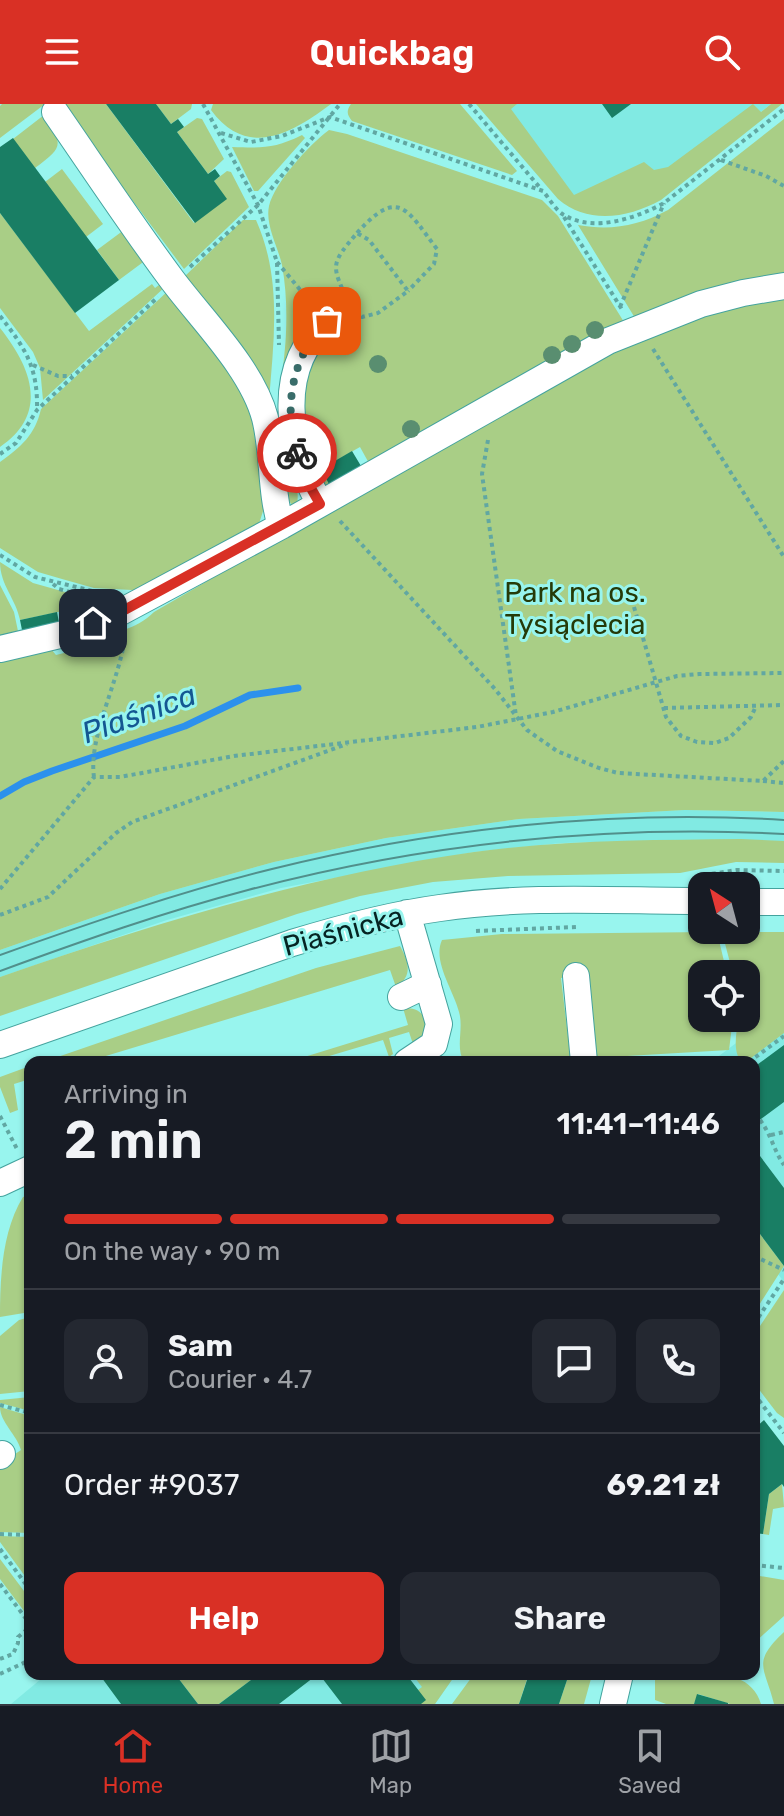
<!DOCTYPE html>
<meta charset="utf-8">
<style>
:root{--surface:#171b24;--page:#242831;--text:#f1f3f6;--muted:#9ea1a6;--line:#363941;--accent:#d93025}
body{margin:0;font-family:Rubik,sans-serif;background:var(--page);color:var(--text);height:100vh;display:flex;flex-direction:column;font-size:30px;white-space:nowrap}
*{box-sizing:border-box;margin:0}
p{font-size:26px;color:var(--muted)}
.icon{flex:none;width:44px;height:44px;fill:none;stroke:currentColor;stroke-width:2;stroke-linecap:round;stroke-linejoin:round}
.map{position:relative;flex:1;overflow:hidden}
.side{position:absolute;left:24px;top:952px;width:736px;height:624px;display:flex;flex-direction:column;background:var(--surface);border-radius:16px;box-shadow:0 2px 6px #0004}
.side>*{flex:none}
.needle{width:52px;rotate:324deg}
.buttons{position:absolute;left:688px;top:768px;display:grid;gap:16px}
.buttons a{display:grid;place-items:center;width:72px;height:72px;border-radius:16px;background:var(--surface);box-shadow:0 2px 6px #0004;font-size:40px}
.pin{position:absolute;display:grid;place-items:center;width:68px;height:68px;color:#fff;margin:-34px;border-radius:16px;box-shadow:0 4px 12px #0006}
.courier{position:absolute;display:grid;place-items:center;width:80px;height:80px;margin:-40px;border:6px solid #d93025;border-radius:50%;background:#fff;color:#222;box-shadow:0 2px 10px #0007}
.headline em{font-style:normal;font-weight:600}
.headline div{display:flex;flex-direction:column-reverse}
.headline{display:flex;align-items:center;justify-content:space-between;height:136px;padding:0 40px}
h1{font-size:52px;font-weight:600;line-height:60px}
.bar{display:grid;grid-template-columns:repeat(4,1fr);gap:12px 8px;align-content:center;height:96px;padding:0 40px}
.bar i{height:10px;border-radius:6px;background:var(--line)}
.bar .on{background:var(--accent)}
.bar p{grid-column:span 4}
.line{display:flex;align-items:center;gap:20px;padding:0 40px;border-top:2px solid var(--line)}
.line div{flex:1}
.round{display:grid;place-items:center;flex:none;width:84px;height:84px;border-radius:16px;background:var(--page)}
.button{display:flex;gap:16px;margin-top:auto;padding:16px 40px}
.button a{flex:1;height:92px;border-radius:16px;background:var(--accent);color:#fff;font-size:32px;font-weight:600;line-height:92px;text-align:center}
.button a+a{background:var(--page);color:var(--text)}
header{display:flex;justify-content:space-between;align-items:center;height:104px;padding:0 40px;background:var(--accent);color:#fff;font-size:36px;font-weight:600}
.tab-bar{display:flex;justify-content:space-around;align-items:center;height:112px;border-top:2px solid var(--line);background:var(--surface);font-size:22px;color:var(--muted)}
.tab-bar a{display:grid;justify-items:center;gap:4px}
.tab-bar .on{color:var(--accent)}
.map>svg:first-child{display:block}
</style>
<header><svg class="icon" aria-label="menu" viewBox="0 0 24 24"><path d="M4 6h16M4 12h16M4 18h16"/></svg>Quickbag<svg class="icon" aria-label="search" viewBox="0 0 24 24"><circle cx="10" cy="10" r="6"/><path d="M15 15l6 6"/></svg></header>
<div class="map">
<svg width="784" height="1600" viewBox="0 0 784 1600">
<rect width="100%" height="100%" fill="#98f5ee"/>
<!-- built -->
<path fill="#81eae3" d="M485,0H771L670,78L580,102Z
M685,706L784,708V737L683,736L561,739L474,748L281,784L167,816L0,873V846L160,790L274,758L386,734L519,715Z
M784,903V1178L754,1138V958H711Z
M47,1570H456L435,1600H11Z"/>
<!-- green -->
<path fill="#a9ce86" d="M2,0H45L0,34V2Z
M60,0H106L194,119L226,95L214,77L227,67L231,68L249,103L184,165Z
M156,0H192L191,5L171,20Z
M213,0H331C291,30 247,55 211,6Z
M351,0H460L517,67L512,71L352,17C347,11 346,7 351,0Z
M476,0H517L511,5L574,91L644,58L654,66L668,63L753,0L761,8L771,0H782L661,96C628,114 588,121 558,95Z
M44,11C64,41 63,43 35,64L13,35Z
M197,14L202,15L224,55L208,70L177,28Z
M784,15V173L635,214L578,121C611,127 638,122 668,106Z
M329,26L347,30L542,96L558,112L624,218L584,237L370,361L360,343L321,365L331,383L322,386C292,364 294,281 309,249C314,238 325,229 333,221L325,211C315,221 303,231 297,245C282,277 282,323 290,356C294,375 301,386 296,405C262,375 285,271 286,228C287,206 286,183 282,161C278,143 265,121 269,102C275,78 309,41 329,26Z
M302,31L305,34L258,87H254L232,43C261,44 274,45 302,31Z
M62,65L103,120L86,133L45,78Z
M0,109L89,227L152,180L155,184L163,178L166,182L43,296L40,264L33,248L0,204Z
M243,116H256C282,174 274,235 269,296L183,174Z
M128,123L150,153L119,176L97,146Z
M169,186L236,275L251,305L264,404L257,426L151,487L94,484L62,475L38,468L0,444V358C21,343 35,331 41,305Z
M784,191V708L685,706L519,715L386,734L274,758L160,790L0,846V555L51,545L56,551L88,543L92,535C115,527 135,527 154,508L563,270L667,221Z
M0,224C31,263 50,309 0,343Z
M0,458L33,479L97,497L93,505L66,515L63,507L20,516C16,495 0,481 0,458Z
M0,481L14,508L19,532L0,536Z
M741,735L784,737V759L736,758L680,769L508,772L433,778L360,792L297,810L0,912V873C155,819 311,771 474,748C562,736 652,736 741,735Z
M711,828L718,832L727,870H702V914H733L729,946L593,954L582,871L561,874L571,958H464C455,943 464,925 459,908C454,887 432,857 442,836L502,830Z
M726,828H784V929L746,958H741C732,945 737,929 738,914H746V870H733L723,832Z
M400,842C409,858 413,872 396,883L390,866L86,958H43L316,864Z
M403,904C418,903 423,909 430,922L415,946L409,928L389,934L393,950L389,953L383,936L309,958H288L408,921Z
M30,962V975L14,980L18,1006L10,1009L0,983V973Z
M30,1091V1208L0,1213C0,1174 2,1127 23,1093Z
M757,1126L784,1162L754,1209V1128Z
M784,1186V1314L777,1309L754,1279V1231Z
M30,1213V1287L0,1290V1232L19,1216Z
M30,1293V1307L0,1299V1296Z
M0,1303L30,1312V1429L0,1428V1360L21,1346C17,1331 0,1318 0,1303Z
M782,1380L784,1403L773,1405L769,1431L763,1430L769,1390Z
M0,1432L30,1433V1479L0,1438Z
M0,1455L30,1495V1515L0,1475Z
M754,1471L784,1476V1512L754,1539Z
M784,1528V1600H774C765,1563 751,1559 784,1528Z
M175,1570H259L219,1600H198Z
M412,1570H456L435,1600H421L418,1586L422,1583Z
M474,1570H521L528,1572L519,1600H452Z
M569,1570L592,1571L584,1600H559Z
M655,1570C689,1570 749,1558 761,1600H730L698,1590L694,1600H666L655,1596Z"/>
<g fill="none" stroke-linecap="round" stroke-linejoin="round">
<!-- stream -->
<path stroke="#2c91ec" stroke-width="7" d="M0,692L24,678L52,667L185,622L250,591L298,584"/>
</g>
<!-- building -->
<path fill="#197e64" d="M106,0H156L171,20L178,15L184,23L177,28L208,70L215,65L220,72L214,77L227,95L195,119Z
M602,0H631L612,14Z
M13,34L119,176L75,209L0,109V43Z
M352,347L361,362L329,380L321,365Z
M57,508L60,524L23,531L20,516Z
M784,941V998L754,1020V963Z
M754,1044L784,1084V1162L754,1122Z
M764,1316L784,1342V1383L782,1380L769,1390L763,1430L754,1429V1325Z
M99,1570H175L198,1600H121Z
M259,1570H318L279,1600H219Z
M319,1570H406L426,1596L421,1600H342Z
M529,1570H569L559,1600H519Z
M697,1590L728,1599V1600H694Z"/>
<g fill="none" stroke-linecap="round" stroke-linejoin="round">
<defs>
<path id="minor" d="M55,8C93,63 130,119 170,173C200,214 252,264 265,314C274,349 270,387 281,422
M320,400C288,343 273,264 329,216
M0,545L68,529L117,510L281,422L608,237L701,200L743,189L784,182
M746,798H784
M576,872L584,958
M401,893L428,880
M0,941L292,839C341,824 389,811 440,804C525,791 616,797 702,797
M407,958L434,940L439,920L407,809
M0,1079L30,1065
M0,1352L2,1350
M613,1600L620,1570"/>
</defs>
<!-- minor casing -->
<use href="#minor" stroke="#44a39e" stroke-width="28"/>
<!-- path -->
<path stroke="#61a7a2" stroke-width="4" stroke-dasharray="4 4" stroke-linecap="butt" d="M203,0L258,101L277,158L279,241
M469,0L541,85
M221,29L251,38L282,32L330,13L543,87C549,94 556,107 564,111C594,129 636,114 664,99L784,5
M721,56L766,72L784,82
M564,113L623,207
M357,129C399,82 407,106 437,145L434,160L408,187
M277,158L312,200
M190,163L258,101L340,0
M349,199C331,161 330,161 357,129L369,136L408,187L378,209L362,213L352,202
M620,203L664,99
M0,212C26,245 38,264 37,306
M653,245L784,453
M33,261L58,272H72
M488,336L482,370L516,612
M0,350L16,339L37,306L158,193
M340,417L495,585L527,626L557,647L599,664L618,669L763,677L784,657
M0,451L35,473L101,489
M53,480L59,485L89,493
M634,503L666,613L681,632L697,638L715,639L729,634L751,613L756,602
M664,604L784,601
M94,673C88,632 120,576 125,532
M763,677L784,679
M704,771L737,766L784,767
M0,785L94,673H120L234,652L477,623L553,608L677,572L699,570L784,569
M0,811L48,793L116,729L132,718L347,640
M476,827L576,823
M749,958L784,932
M0,1012L17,1045
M760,1016C771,1030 774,1047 784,1061
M771,1031L784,1028
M754,1152L784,1166
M754,1220L784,1175
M754,1290L784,1329
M0,1301L30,1309
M0,1430L30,1431
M0,1445L30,1486
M754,1461L784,1464
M0,1480L30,1520
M0,1555L13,1550L18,1539V1533L30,1523
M0,1570L30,1556"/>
<!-- minor -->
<use href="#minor" stroke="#fff" stroke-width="26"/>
<!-- tram -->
<path stroke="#518f8b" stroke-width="2" d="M0,851C90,819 179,788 272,765C435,724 616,705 784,716
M0,867C82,837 164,808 248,786C421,740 605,720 784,730"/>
</g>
<!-- trees -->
<g fill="#598e70">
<circle cx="595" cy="226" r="9"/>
<circle cx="572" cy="240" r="9"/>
<circle cx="552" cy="251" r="9"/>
<circle cx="378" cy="260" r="9"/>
<circle cx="411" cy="325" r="9"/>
</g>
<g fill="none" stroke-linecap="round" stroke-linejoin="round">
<!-- done -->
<path stroke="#396d6a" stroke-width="8" stroke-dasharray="0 14.4" d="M297,349C283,303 292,251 327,217"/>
<!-- route -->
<path stroke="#d93025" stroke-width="10" d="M93,519L117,510L320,400L304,372L297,349"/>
</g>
<g text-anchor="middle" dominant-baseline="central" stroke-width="6" stroke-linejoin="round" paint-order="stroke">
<!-- park labels -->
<g font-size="28" fill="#253a08" stroke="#98f5ee">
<text x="575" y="488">Park na os.<tspan x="575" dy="32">Tysiąclecia</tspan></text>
</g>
<!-- street labels -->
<g font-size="28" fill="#062423" stroke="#98f5ee">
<text transform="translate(343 827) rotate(-15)">Piaśnicka</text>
</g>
<!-- water labels -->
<g font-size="30" font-style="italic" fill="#145792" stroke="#98f5ee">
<text transform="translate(139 610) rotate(-20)">Piaśnica</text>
</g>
</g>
</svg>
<div class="buttons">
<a><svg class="needle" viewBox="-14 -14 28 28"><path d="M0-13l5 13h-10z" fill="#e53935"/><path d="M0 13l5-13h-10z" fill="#9ea1a6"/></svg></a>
<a><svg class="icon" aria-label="locate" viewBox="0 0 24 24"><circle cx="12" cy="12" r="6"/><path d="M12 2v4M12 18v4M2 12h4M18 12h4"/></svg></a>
</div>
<div class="pin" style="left:327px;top:217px;background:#ea580c"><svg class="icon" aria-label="bag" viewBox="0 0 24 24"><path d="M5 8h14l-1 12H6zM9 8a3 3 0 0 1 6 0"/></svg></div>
<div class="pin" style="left:93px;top:519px;background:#1f2937"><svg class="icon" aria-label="home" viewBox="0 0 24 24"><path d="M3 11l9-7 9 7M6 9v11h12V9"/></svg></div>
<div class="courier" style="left:297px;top:349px"><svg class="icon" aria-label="bike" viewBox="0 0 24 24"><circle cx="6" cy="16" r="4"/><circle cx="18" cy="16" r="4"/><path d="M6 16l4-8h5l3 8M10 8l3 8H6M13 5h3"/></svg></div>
<section class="side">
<div class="headline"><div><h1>2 min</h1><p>Arriving in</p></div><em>11:41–11:46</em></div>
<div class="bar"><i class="on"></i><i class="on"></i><i class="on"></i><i></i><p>On the way · 90 m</p></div>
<div class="line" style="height:144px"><a class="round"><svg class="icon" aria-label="person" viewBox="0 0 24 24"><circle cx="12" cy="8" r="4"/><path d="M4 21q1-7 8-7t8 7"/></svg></a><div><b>Sam</b><p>Courier · 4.7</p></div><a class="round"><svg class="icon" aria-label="chat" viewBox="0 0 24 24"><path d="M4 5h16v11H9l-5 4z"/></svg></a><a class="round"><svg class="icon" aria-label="phone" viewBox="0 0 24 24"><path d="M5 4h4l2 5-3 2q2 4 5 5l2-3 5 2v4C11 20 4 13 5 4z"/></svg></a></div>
<div class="line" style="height:104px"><div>Order #9037</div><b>69.21 zł</b></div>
<div class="button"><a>Help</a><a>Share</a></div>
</section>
</div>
<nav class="tab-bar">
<a class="on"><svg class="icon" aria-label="home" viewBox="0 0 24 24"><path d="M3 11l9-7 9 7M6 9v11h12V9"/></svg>Home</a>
<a><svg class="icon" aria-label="map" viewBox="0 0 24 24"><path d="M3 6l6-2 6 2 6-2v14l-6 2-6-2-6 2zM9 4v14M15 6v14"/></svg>Map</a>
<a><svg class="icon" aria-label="saved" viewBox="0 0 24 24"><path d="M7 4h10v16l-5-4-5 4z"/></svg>Saved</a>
</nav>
